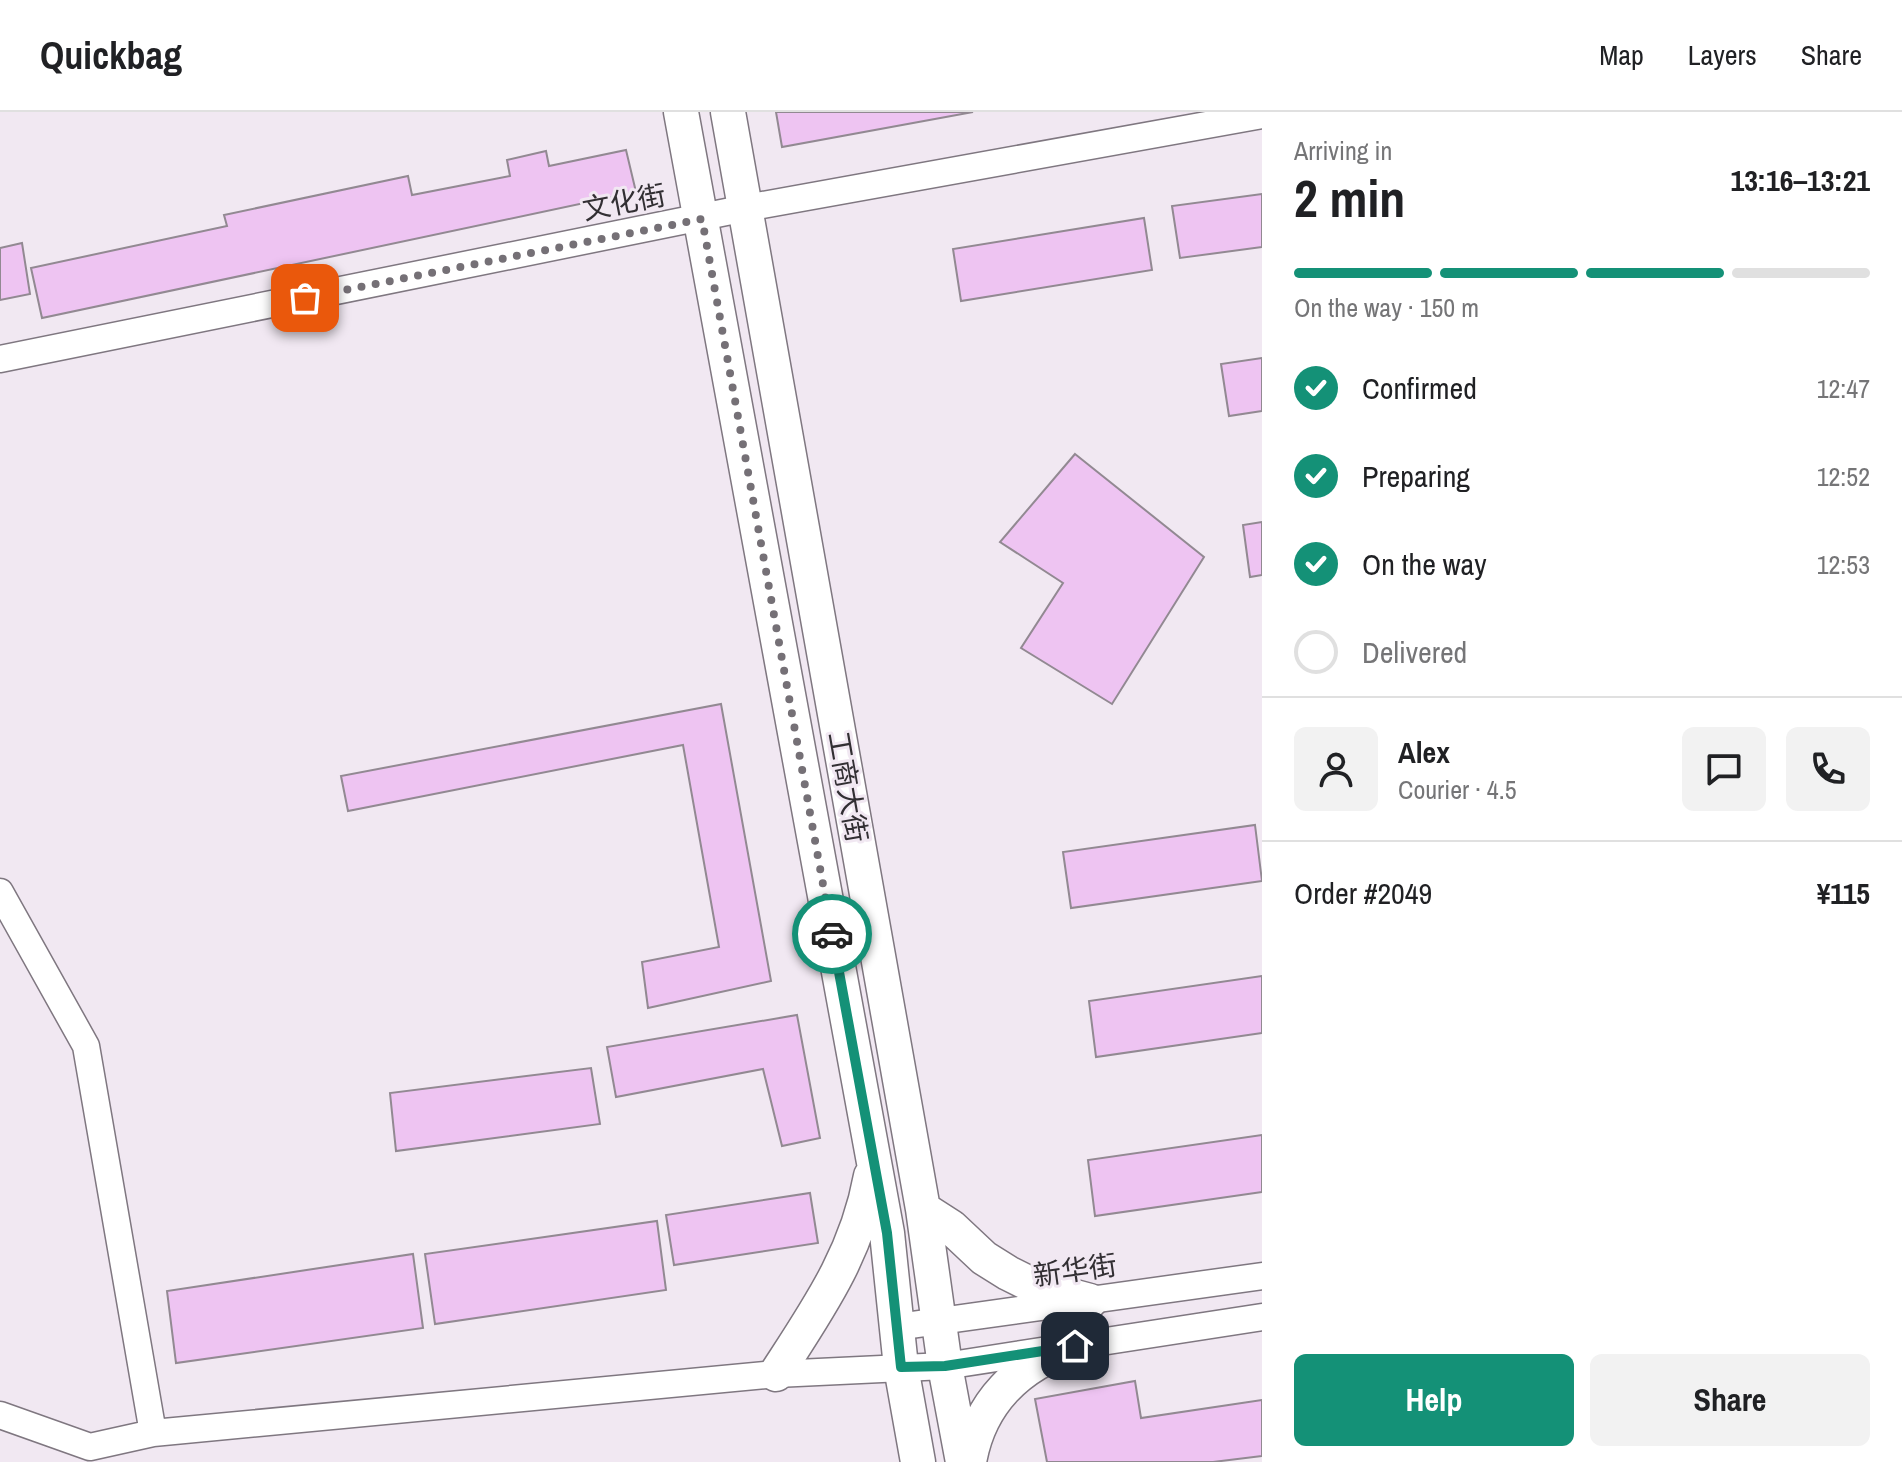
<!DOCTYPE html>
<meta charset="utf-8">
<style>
:root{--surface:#fff;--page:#f2f2f2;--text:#202124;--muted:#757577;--line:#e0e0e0;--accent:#149177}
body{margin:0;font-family:"Archivo Narrow","Noto Sans SC",sans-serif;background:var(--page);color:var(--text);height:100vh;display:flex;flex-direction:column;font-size:30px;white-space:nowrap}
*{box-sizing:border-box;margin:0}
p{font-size:26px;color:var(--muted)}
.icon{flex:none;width:44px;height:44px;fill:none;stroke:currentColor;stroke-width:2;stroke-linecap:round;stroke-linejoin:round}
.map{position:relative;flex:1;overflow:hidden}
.details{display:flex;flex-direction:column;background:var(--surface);width:640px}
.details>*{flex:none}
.pin{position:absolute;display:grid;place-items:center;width:68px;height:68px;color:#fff;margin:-34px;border-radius:16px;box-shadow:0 4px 12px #0006}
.courier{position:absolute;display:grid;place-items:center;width:80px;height:80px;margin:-40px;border:6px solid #149177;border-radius:50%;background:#fff;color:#222;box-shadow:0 2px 10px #0007}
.overview em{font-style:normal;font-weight:700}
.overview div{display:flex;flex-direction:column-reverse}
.overview{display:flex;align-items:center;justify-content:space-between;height:136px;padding:0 32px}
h1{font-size:52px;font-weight:700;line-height:60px}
.bar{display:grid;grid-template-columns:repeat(4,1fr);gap:12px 8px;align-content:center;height:96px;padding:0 32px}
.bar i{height:10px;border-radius:6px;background:var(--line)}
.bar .active{background:var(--accent)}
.bar p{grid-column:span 4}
.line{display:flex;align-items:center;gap:20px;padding:0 32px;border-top:2px solid var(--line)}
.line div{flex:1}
.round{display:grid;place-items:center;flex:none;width:84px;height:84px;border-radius:12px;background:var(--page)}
ol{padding:0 32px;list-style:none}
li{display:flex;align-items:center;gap:24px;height:88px}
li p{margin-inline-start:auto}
li .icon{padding:8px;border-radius:50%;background:var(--accent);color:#fff;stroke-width:4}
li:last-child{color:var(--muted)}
li i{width:44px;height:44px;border:4px solid var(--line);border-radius:50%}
.cta{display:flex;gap:16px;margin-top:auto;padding:16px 32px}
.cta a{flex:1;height:92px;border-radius:12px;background:var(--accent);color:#fff;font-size:32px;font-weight:700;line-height:92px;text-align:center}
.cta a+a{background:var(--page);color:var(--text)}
header{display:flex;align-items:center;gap:48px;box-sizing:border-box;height:112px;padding:0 40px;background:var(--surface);border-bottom:2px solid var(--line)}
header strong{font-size:38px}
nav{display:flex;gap:44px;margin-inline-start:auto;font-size:28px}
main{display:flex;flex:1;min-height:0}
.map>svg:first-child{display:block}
</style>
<header>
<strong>Quickbag</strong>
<nav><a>Map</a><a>Layers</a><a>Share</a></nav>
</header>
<main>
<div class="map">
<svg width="1262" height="1350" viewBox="0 0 1262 1350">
<rect width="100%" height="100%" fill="#f1e8f2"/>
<!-- building -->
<path fill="#eec4f2" stroke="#928992" stroke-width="2" d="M776,0H973L782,35Z
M626,38L636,80L42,206L31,156L227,114L224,103L408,64L412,83L510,64L507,48L546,39L549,54Z
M1262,82V135L1180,146L1172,94Z
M1144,106L1152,158L961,189L953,137Z
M22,131L30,182L0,188V136Z
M1262,246V299L1229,304L1221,252Z
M1075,342L1204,445L1112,592L1021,536L1063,471L1000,430Z
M1262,410V463L1250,465L1243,413Z
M721,592L771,869L648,896L642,850L719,835L683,633L348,699L341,664Z
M1255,713L1262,769L1071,796L1063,740Z
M1262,864V921L1096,945L1089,889Z
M797,903L820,1026L782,1034L763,957L616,985L607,935Z
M591,956L600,1012L396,1039L390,981Z
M1262,1023V1080L1095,1104L1088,1048Z
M810,1081L818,1131L674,1153L666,1103Z
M657,1109L666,1178L435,1212L425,1142Z
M413,1142L423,1216L176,1251L167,1179Z
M1135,1269L1141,1306L1262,1288V1344L1213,1350H1047L1035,1287Z"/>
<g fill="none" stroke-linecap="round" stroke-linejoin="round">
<defs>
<path id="minor" d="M0,247L746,96L1262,3
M0,780L86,934L153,1321
M897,1215L1262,1164
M0,1303L90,1335L153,1321L776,1262L945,1254L1262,1205"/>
<path id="major" d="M681,0L887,1121L901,1255L918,1350
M728,0L923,1097L945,1254L963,1350
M923,1097L951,1115L984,1146L1008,1161L1034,1174L1090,1189
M776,1262C818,1197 857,1142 871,1064
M969,1350C979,1291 1018,1252 1075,1234"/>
</defs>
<!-- minor casing -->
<use href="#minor" stroke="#7f7780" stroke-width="29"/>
<!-- major casing -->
<use href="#major" stroke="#7f7780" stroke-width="37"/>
<!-- minor -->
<use href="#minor" stroke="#fff" stroke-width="26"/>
<!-- major -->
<use href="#major" stroke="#fff" stroke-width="34"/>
</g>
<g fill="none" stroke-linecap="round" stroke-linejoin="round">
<!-- done -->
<path stroke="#757076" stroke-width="8" stroke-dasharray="0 14.4" d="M305,186L702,107L832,822"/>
<!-- route -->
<path stroke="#149177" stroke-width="10" d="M832,822L887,1121L901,1255L945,1254L1075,1234"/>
</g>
<g text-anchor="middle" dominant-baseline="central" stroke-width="6" stroke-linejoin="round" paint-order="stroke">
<!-- street labels -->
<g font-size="28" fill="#322f33" stroke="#f1e8f2">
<text transform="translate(624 90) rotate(-11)">文化街</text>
<text transform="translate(848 675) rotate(80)">工商大街</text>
<text transform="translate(1075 1158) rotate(-8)">新华街</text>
</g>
</g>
</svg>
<div class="pin" style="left:305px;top:186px;background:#ea580c"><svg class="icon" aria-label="bag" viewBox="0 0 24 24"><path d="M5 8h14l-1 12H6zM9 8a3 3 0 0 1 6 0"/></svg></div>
<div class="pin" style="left:1075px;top:1234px;background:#1f2937"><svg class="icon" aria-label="home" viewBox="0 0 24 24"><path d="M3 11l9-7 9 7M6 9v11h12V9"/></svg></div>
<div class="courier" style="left:832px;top:822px"><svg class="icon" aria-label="car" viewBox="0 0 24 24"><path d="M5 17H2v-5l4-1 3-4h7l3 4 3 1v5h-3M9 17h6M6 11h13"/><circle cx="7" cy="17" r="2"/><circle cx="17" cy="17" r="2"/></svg></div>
</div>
<section class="details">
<div class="overview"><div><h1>2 min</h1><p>Arriving in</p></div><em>13:16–13:21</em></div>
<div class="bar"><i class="active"></i><i class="active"></i><i class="active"></i><i></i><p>On the way · 150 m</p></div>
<ol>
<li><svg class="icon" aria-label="check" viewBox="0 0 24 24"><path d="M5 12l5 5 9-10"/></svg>Confirmed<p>12:47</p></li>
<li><svg class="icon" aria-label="check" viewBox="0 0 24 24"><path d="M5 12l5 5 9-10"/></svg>Preparing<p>12:52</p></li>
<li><svg class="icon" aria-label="check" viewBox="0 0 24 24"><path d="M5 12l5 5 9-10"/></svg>On the way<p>12:53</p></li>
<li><i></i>Delivered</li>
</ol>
<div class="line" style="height:144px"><a class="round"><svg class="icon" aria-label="person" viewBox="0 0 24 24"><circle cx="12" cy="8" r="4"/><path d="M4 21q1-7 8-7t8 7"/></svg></a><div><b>Alex</b><p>Courier · 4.5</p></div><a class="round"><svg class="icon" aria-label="chat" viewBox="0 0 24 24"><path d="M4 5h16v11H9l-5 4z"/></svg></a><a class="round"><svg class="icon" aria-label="phone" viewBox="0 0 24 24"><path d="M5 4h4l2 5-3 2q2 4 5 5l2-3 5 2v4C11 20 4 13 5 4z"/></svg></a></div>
<div class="line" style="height:104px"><div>Order #2049</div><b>¥115</b></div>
<div class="cta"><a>Help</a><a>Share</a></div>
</section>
</main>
